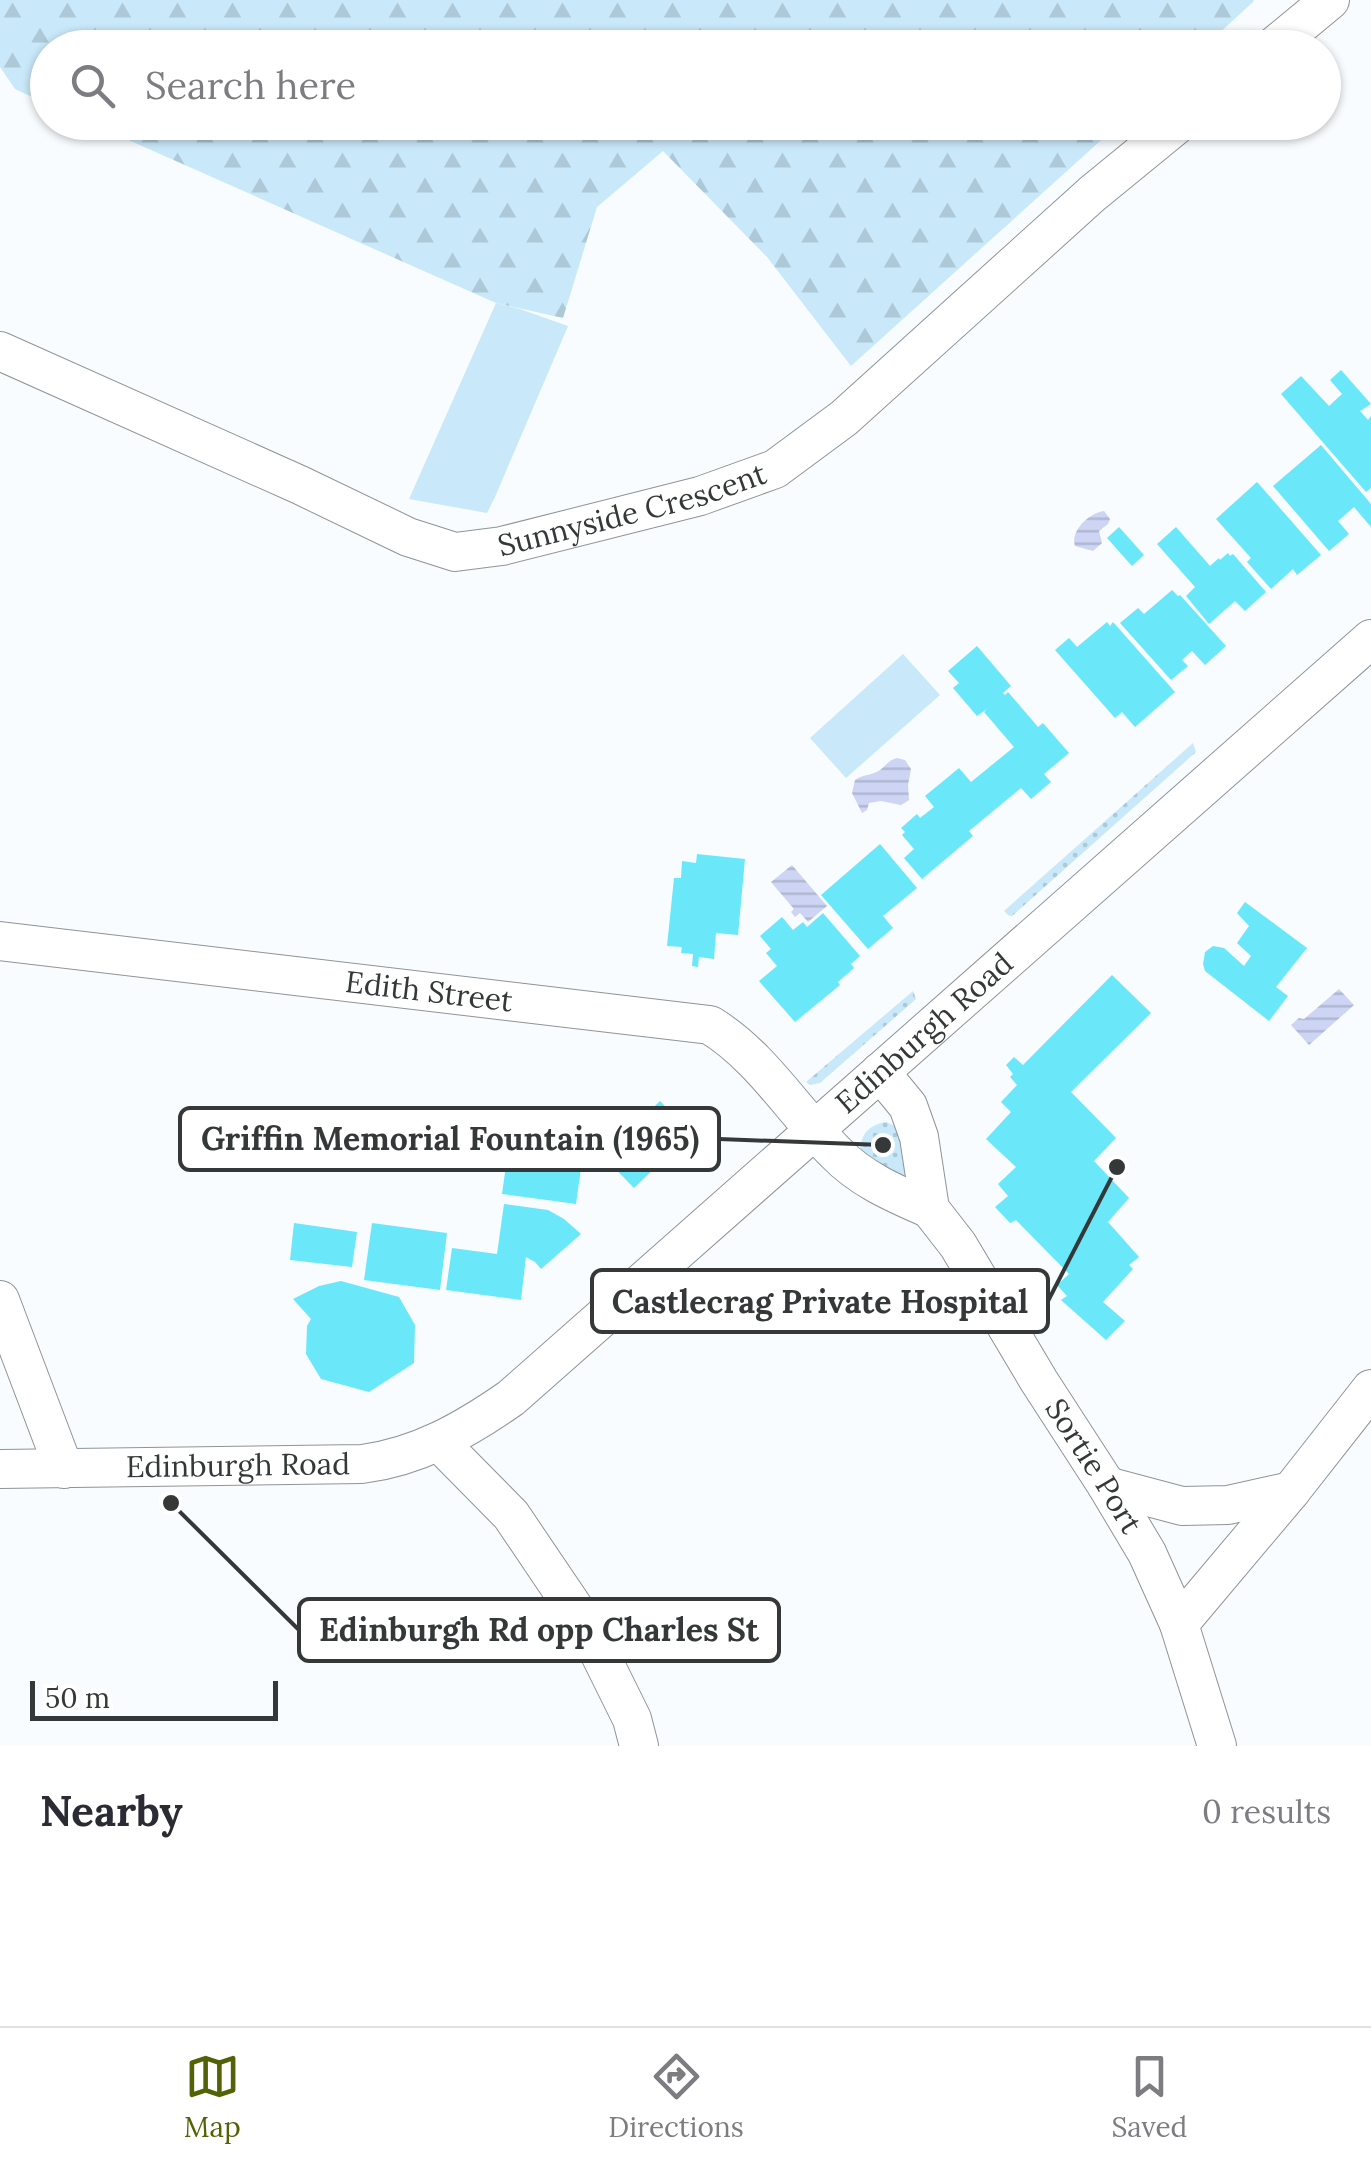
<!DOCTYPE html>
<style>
:root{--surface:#fff;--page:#f2f2f3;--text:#2b2b33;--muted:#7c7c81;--line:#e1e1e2;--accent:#526206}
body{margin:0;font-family:Lora,serif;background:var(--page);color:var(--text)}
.scale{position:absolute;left:30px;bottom:25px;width:248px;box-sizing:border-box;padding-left:10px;border:5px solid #353839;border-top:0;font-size:28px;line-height:35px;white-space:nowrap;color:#353839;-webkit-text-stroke:8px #fff;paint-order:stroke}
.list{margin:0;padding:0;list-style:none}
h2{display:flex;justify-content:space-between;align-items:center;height:130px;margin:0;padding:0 40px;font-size:42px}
h2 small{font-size:32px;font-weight:400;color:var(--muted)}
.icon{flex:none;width:55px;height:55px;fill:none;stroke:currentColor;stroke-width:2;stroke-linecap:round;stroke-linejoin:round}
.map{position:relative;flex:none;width:1371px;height:1746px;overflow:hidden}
.search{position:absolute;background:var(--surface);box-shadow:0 2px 8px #0004;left:30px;right:30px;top:30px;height:110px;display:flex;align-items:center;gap:25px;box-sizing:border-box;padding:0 35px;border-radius:55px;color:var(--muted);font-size:38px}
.sheet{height:280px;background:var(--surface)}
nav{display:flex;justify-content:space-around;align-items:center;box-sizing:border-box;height:140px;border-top:2px solid var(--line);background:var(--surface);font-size:28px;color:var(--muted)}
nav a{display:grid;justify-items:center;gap:5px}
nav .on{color:var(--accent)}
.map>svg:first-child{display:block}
</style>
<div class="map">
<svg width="1371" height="1746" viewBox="0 0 1371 1746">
<defs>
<pattern id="grass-dots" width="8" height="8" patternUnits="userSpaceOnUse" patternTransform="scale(2.5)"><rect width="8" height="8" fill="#c9e8f9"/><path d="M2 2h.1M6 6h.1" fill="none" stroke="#adc8d6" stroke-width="1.8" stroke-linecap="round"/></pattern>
<pattern id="forest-firs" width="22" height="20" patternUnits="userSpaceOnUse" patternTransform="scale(2.5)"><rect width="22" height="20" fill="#c9e8f9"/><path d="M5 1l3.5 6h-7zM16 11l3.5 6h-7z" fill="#adc8d6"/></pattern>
<pattern id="water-rules" width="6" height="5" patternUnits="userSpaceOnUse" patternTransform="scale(2.5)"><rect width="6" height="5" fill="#cdd4f4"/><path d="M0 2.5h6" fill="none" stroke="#b1b7d2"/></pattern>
</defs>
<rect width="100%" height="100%" fill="#f8fcfe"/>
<path fill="url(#grass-dots)" d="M1193,743L1196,752L1012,916L1008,915L1004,911Z
M913,991L916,999L820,1083L810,1085L806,1082Z
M886,1122L900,1128L913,1183L861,1153C859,1136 868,1125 886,1122Z"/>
<path fill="url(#forest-firs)" d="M0,0H1253L1254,1L1203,48H48L47,104L15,89L0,67Z
M90,123H1120L851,366L767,257L663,151L597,207L563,318L496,303Z"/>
<path fill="#c9e8f9" d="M496,303L520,309L568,326L495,497L487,513L409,499Z
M903,654L940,695L846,778L810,738Z"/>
<path fill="url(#water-rules)" d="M1104,511L1110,519L1108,524L1099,531L1102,543L1093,551L1075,546C1070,531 1089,513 1104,511Z
M897,758L905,760L911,769L908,785L909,800L901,805L881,801L869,803L867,810L862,813L852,793L855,780C862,775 866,776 874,773C884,770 887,760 897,758Z
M792,865L827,906L808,922L800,913L795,917L791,912L794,909L771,882Z
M1339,989L1354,1005L1309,1045L1291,1025L1299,1018L1304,1019Z"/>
<path fill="#6be7fa" d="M1341,370L1371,404L1360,411L1368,420L1371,416V488L1366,492L1281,394L1301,376L1329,406L1342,394L1330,380Z
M1321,445L1371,504V527L1354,507L1338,521L1349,534L1329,551L1273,486Z
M1257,482L1321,555L1297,575L1293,569L1271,589L1247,562L1251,558L1216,519Z
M1119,527L1144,555L1132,566L1107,538Z
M1176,527L1210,566L1219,558L1220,560L1228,553L1230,556L1233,554L1266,592L1245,611L1235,601L1209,624L1186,596L1195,587L1157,544Z
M1172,590L1178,596L1180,595L1226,646L1205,665L1192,651L1182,660L1188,666L1171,680L1120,623L1138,608L1144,614Z
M1107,622L1110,626L1113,622L1175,692L1135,727L1122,712L1115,718L1055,650L1069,638L1077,647Z
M977,646L1011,686L1003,693L1005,695L1008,692L1038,727L1043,723L1069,753L1044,774L1051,782L1031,799L1021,788L969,831L973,836L922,879L904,858L914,849L902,835L905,832L901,828L917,814L920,818L934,807L925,796L959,768L971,782L1014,747L984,712L987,709L977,716L953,688L959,683L948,671Z
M880,844L917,888L883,916L893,928L868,949L821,895Z
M697,854L745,859L738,935L716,933L714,959L699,957L698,967L692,966L693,954L681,953L682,947L667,946L674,878H681L682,861L696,863Z
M1245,902L1307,948L1276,987L1288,996L1269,1021L1205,971L1203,964L1205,952L1213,946L1224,948L1244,966L1251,956L1237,943L1249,926L1237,913Z
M823,913L860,956L851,964L854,968L838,982L840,985L795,1022L759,981L777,966L766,953L771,949L760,936L782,917L793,930L803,922L807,927Z
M1112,975L1151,1013L1071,1092L1116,1138L1094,1161L1129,1198L1108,1222L1139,1257L1129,1265L1133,1269L1103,1302L1125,1321L1106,1340L1061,1300L1067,1296L1057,1285L1069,1274L1016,1220L1010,1223L995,1207L1008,1196L998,1184L1016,1167L986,1139L1011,1112L1001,1102L1017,1085L1010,1077L1013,1074L1006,1065L1014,1057L1023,1065Z
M660,1101L691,1133L634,1188L603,1156Z
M508,1151L582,1161L576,1204L502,1194Z
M504,1204L548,1210L564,1219L581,1234L541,1269L535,1262L526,1257L521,1300L446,1290L452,1248L497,1254Z
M294,1223L357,1232L352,1267L290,1260Z
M372,1223L447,1233L440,1290L364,1280Z
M341,1281L399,1297L415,1325L414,1363L369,1392L321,1379L306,1354L307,1326L311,1319L293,1299L319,1286Z"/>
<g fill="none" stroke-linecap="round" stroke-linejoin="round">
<g stroke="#8e9497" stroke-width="40">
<g id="minor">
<path d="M1272,48L1330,0"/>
<path id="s1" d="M0,351L300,485L408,537L455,552L502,546L700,496L775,469L844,418L1092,194L1180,122"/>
<path id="s2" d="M0,941L710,1025C762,1057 793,1111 836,1153C862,1180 896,1194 930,1209"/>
<path id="s3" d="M880,1072L908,1106L919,1137L930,1209L958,1245L1039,1381L1107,1486L1147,1553L1179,1624L1217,1746"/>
<path d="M0,1300L64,1469"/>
<path d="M439,1442L511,1515L586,1626L632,1719L639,1746"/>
<path id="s4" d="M0,1469L362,1464C418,1457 465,1430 511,1398L1371,639"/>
<path d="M1107,1486L1182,1506L1228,1505L1291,1491"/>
<path d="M1179,1624L1291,1491L1371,1389"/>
</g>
</g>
<use href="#minor" stroke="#fff" stroke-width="38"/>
</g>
<g text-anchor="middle" stroke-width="8" stroke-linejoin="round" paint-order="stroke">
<g font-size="30" fill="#353839" stroke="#fff">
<text dy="10" stroke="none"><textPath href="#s1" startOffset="680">Sunnyside Crescent</textPath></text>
<text dy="10" stroke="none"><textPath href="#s2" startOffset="432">Edith Street</textPath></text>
<text dy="10" stroke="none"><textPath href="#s4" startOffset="1078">Edinburgh Road</textPath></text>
<text dy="10" stroke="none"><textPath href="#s4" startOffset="238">Edinburgh Road</textPath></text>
<text dy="10" stroke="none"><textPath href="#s3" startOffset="455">Sortie Port</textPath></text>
</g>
</g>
<path fill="none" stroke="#353839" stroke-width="4" d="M883 1145L719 1139M1117 1167L1048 1301M171 1503L299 1630"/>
<g fill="#353839" stroke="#fff" stroke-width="4">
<circle cx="883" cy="1145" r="10"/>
<circle cx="1117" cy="1167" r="10"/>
<circle cx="171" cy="1503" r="10"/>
</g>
<g fill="#fff" stroke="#353839" stroke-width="4">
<rect x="180" y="1108" width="539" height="62" rx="10"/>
<rect x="592" y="1270" width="456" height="62" rx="10"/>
<rect x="299" y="1599" width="480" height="62" rx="10"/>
</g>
<g font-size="32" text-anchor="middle" font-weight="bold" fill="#353839">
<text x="450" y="1150">Griffin Memorial Fountain (1965)</text>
<text x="820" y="1313">Castlecrag Private Hospital</text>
<text x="539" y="1641">Edinburgh Rd opp Charles St</text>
</g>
</svg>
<div class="scale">50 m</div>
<div class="search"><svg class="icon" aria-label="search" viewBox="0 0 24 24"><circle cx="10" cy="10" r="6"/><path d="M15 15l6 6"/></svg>Search here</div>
</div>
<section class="sheet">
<h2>Nearby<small>0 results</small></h2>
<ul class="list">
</ul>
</section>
<nav>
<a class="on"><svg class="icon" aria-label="map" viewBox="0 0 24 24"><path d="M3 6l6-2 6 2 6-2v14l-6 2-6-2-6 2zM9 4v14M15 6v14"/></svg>Map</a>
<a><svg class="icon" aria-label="directions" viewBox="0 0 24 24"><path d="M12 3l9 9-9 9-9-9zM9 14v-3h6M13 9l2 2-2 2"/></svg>Directions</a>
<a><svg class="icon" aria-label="saved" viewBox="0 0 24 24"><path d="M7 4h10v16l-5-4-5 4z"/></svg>Saved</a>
</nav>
